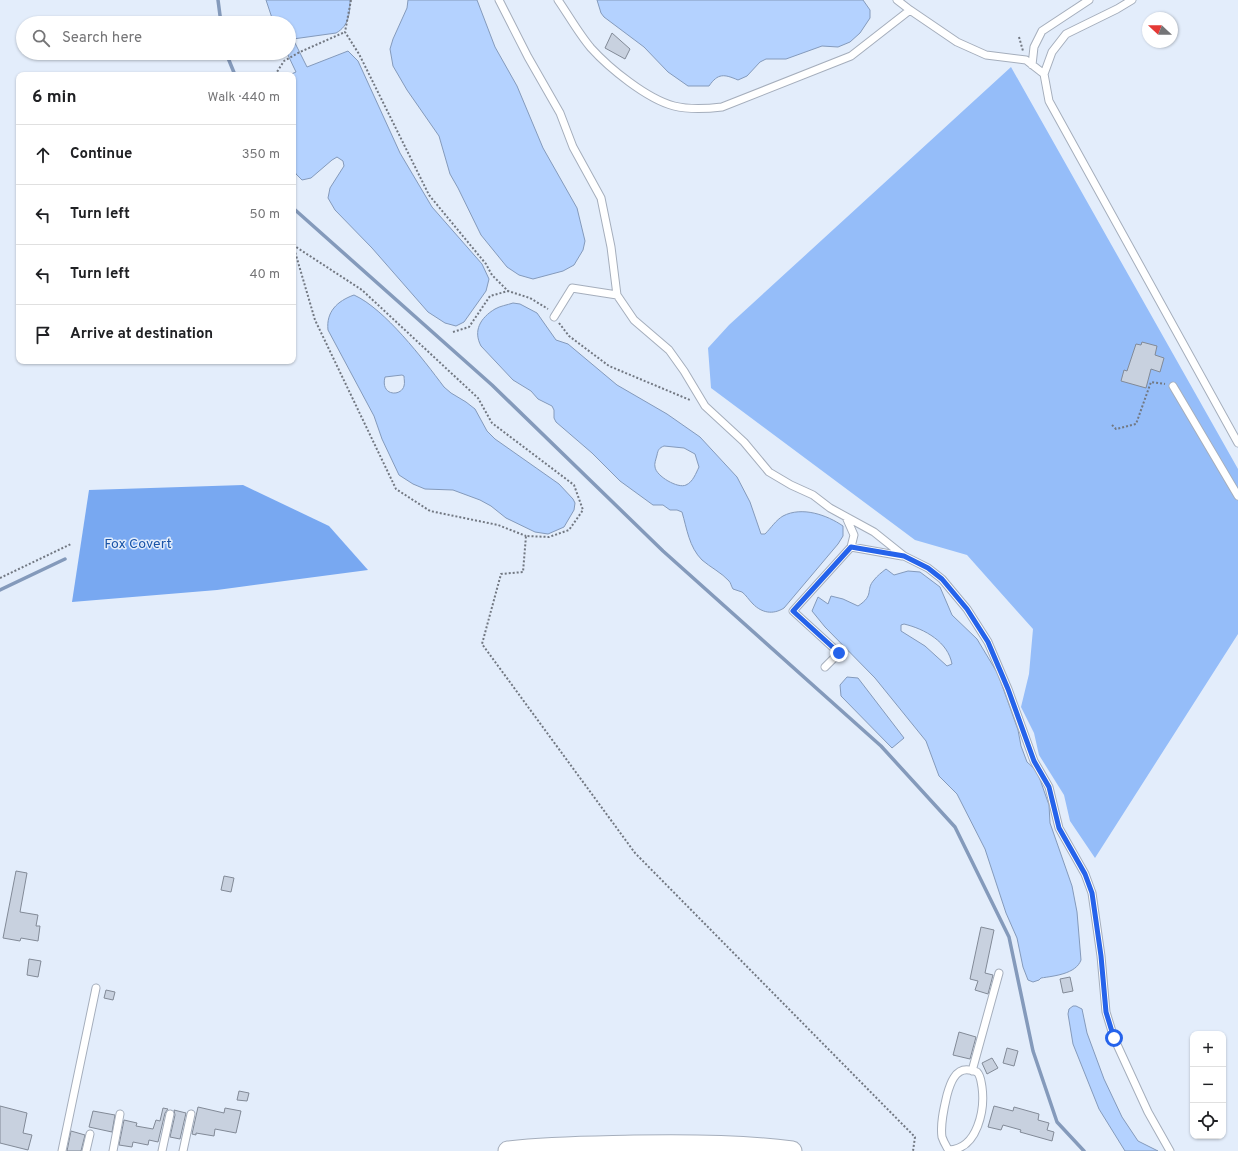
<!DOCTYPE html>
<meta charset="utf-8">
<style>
:root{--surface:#fff;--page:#f6f6f6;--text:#202124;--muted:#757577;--line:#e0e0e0}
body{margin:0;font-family:Overpass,sans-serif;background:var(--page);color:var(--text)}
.controls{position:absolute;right:12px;bottom:12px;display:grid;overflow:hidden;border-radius:8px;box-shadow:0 1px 3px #0004}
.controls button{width:36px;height:36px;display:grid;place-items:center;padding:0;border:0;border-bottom:1px solid var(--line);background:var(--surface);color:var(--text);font:20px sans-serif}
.compass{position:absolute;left:1142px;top:12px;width:36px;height:36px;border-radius:50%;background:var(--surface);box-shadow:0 1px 3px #0004;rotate:292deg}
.stop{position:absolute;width:12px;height:12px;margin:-9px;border:3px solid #2563eb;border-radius:50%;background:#fff}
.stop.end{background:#2563eb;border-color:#fff;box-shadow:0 1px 4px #0008}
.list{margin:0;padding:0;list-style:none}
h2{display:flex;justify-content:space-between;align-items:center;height:52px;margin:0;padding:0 16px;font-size:17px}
h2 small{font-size:13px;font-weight:400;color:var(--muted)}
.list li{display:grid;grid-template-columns:26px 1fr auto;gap:12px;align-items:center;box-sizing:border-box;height:60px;padding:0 16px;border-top:1px solid var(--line)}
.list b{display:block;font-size:15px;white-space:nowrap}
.list em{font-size:13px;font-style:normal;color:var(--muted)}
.icon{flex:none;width:22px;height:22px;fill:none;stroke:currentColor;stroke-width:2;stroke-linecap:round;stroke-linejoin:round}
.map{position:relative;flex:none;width:1238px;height:1151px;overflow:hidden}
.search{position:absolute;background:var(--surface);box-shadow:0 1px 3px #0004;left:16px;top:16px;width:280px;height:44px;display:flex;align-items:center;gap:10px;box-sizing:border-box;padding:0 14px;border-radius:22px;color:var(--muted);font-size:15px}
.panel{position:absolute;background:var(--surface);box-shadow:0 1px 3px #0004;left:16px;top:72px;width:280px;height:292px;border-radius:8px}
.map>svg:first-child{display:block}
</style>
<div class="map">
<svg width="1238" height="1151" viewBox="0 0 1238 1151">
<rect width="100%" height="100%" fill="#e3edfb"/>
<path fill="#95bdf9" d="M1011,67L1238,469V634L1095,858L1070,821L1064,795L1039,755L1034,733L1021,707L1029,674L1033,629L967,555L915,540L711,388L708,348L729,325Z"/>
<path fill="#78a8f1" d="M243,485L329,526L368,570L217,590L72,602L89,490Z"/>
<path fill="#b4d2ff" stroke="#849abb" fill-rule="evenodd" d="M266,0H350C350,13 349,26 336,33L293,39L307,67L348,51L358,61L400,153L432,207L482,264L489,279L486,291L464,322L456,326L445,323L428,312L372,248L335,210L328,198L330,188L344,166L343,161L337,157L332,160L311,178L302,180L296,174L293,166L294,138L293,128V75H289L296,72L287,53H289V23H271L272,18Z
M408,0H477L495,47L517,86L543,148L577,208L585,241L583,250L574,265L563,271L533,279L519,275L507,267L481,235L458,188L450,174L439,136L407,90L393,66L390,49L393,39L407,8Z
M597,0H863L870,10V18L860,33L850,42L838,47L822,46L786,59H766L760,62L747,76L738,80C724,74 718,73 709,86H688L668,72L644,47L604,17L601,13Z
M354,295C385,309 423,359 444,387L451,393L466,402L475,409L487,431L495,439L559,484L573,499L575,503L574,510L564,527L548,534L535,532L506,518L491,506L480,500L453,490L425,489L413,484L399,475L382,439L374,416L328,330C326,312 337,301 354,295ZM402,375L404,376C404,379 405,383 404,386C401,397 380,396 385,377Z
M513,303L520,304L537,313L556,340L568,344L617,385L667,414L700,437L737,477L750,502L761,534H765C771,528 776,520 783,516C802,506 827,515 843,526V536L838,544L784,608C773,615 762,613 753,604C749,600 746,595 742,592C739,591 736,590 733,589C731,586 731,583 729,581C722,573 710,567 702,560C689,547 687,529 682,512L677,510H670L663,505H653L620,481L592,453L556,422L554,418V410L552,406L538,399L531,391L513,380L481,346C473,331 480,318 495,309C500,306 507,305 513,303ZM664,446L684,448L695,454L699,467C696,473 693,482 686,485C678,489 656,476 655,467C654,464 656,459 657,455C658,450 659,448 664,446Z
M886,569L894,575L908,571L920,572L940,587L952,615L977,639L998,674L1018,730L1021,746L1027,762L1037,771L1049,805L1050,823L1072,886L1077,912L1081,960C1076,974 1054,976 1041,978L1039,980L1033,982L1028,980L1023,967L1017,938L1006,913L985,849L957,794L939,776L926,741L875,678L825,627L812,611L818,597L828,604L831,596L843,599L858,606C875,595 865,590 874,580C877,576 882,572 886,569ZM904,624C925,629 948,642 952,664L947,666L925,646L901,631V625Z
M847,677L858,678L904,738L892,748L841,696L840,685Z
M1073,1006H1076L1082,1009L1087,1033L1104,1079L1122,1117L1138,1141L1158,1151H1125L1099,1109L1073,1044L1068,1014L1069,1009Z"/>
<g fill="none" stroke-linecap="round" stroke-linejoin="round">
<path stroke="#849abb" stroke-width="3.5" d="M218,0L221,23
M226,53L235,75
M293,208L492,385L663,551L881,746L955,827L1009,937L1033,1051L1057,1122L1084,1151
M0,590L65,559"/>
</g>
<path fill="#c8d1df" stroke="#828a97" d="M612,33L630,49L625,59L605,48Z
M1142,342L1157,346L1155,355L1164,358L1160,372L1151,369L1146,388L1121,381L1124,370L1127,371L1136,344L1141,345Z
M16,871L27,873L20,912L38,915L36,926H40L38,941L21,938L20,941L3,938Z
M224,876L234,878L231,892L221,890Z
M981,927L994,930L985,973L993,975L988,994L975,990L978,981L970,979Z
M29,959L41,961L38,977L27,975Z
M1070,977L1073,991L1063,993L1060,979Z
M106,990L115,992L113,1000L104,998Z
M959,1032L976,1037L970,1059L953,1055Z
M1007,1048L1018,1051L1014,1066L1003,1063Z
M992,1058L998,1068L987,1074L982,1063Z
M239,1091L249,1093L247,1101L237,1100Z
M0,1106L27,1113L23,1133L32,1135L28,1150L0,1143Z
M994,1106L1013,1111L1014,1107L1039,1114L1038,1120L1049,1123L1047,1130L1054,1132L1052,1141L1020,1132L1021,1130L1003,1125L1001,1130L988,1127Z
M198,1107L224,1113L225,1108L241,1111L236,1133L215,1129L214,1136L196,1133V1135L192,1134Z
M163,1108L168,1109L165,1113L158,1142L149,1140L148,1145L133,1142L132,1147L119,1145L124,1120L137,1123L136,1126L153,1129L156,1120L160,1121Z
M174,1110L186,1113L180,1139L170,1137L175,1115Z
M93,1111L115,1115L112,1132L89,1127Z
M71,1131L85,1135L81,1151H67Z"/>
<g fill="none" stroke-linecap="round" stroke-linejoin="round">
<g stroke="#a5aebc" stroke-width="9">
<path id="service" d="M499,0L528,57L560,113L573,147L601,198L611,247L617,295L634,320L669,350L684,371L705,406L744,442L769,472L791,485L813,495L830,508L874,532L904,556L928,568L942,579L967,609L988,642L1008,689L1034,761L1049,787L1059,828L1085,874L1092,893L1101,956L1106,1012L1114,1038L1148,1112L1170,1151
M558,0C569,16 579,34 591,48C609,68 647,99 674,106C690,110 706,109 722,107L851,56L910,10
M897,0L910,10L957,42L986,55L1026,60L1044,74
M1132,0L1117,9L1066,34L1052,52L1044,74L1049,101L1238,443
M1032,65L1034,47L1042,31L1089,0
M554,317L572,288L617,295
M1173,386L1238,496
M846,517L854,535L851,547
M825,667L839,653L793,611L851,547L902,556
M972,1071L999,973
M62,1151L96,988
M86,1151L90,1134
M113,1151L120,1114
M162,1151L170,1114
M183,1151L191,1114
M949,1151C947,1147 944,1143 942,1137C940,1124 944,1108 947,1095C950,1084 955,1068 969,1070C971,1070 975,1071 977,1072C981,1076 981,1082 982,1087C985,1109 978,1149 949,1150"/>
</g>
<g stroke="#a5aebc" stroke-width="21">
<path id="secondary" d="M508,1151C550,1146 592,1146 634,1145C686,1144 740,1144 792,1151"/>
</g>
<path stroke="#727882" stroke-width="2" stroke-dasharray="2 2" stroke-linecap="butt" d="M351,0L345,32L359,54L429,195L486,264L492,275L508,291L530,298L548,309
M1019,37L1023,51
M275,75L284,61L300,52L345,32
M293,245L362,290L478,398L492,423L574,485L583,510L569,530L549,537L526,536L523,572L501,574L482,644L635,853L915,1137L913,1151
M293,245L315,320L396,489L430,511L498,525L526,536
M559,323L569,336L609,366L690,400
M453,332L469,327L490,296L508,291
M1112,425L1116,429L1136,424L1151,382L1165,384
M0,578L71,544"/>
<use href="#service" stroke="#fff" stroke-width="7"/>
<use href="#secondary" stroke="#fff" stroke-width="19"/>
</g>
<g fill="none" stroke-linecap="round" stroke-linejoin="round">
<path stroke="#2563eb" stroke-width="5" d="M839,653L793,611L851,547L904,556L928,568L942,579L967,609L988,642L1008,689L1034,761L1049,787L1059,828L1085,874L1092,893L1101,956L1106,1012L1114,1038"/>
</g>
<g text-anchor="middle" stroke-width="3" stroke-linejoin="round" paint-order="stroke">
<g font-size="14" fill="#1954a8" stroke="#e3edfb">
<text x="138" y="548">Fox Covert</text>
</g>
</g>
</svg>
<div class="controls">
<button>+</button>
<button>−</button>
<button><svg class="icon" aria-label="locate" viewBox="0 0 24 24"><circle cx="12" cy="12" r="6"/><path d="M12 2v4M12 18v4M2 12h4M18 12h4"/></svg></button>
</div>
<svg class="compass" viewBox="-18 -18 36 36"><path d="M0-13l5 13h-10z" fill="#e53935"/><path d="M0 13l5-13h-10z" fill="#757577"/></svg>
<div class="stop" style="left:1114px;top:1038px"></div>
<div class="stop end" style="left:839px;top:653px"></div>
<div class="search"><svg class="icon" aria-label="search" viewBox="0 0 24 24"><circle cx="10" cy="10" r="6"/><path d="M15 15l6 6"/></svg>Search here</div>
<section class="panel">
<h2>6 min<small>Walk · 440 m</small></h2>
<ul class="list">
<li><svg class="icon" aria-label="ahead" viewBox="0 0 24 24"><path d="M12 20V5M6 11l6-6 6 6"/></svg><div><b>Continue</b></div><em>350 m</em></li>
<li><svg class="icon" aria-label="left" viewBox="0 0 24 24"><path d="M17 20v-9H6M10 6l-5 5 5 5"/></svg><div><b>Turn left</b></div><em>50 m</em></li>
<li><svg class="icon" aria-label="left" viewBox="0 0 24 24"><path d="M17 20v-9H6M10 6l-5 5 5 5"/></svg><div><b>Turn left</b></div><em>40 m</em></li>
<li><svg class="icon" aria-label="arrive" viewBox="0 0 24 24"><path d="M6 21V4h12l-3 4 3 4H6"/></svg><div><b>Arrive at destination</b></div></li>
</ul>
</section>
</div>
